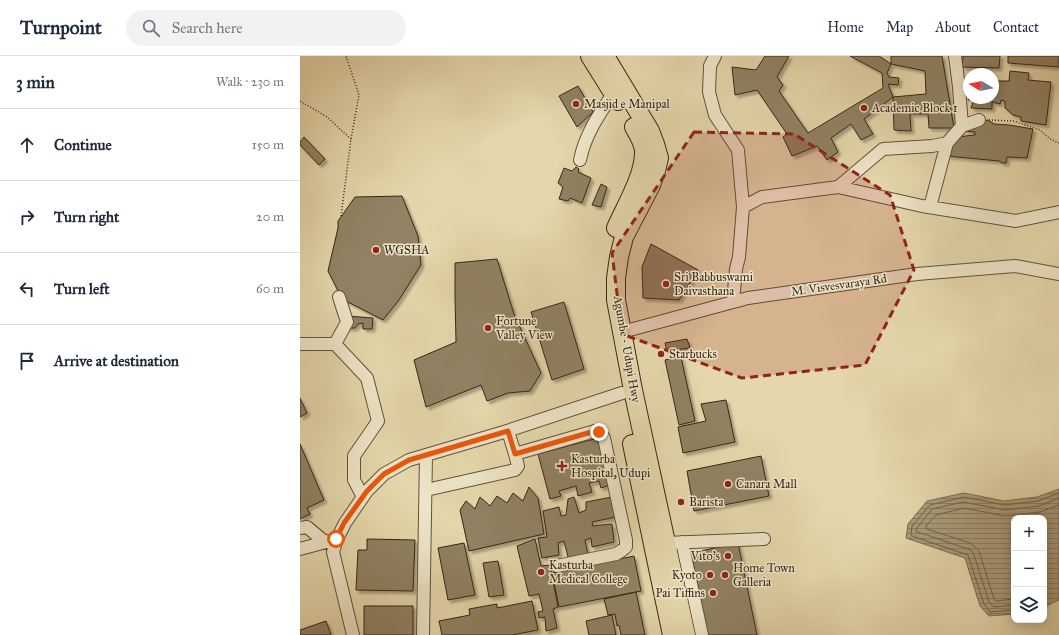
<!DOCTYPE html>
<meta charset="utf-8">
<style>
:root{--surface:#fff;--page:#f2f2f3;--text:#1f2937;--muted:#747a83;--line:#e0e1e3}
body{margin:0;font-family:"IM FELL Great Primer",serif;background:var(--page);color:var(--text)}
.controls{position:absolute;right:12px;bottom:12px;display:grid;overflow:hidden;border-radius:8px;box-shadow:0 2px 10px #0003}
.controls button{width:36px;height:36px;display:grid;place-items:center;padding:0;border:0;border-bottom:1px solid var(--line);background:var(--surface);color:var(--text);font:20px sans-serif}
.compass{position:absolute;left:663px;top:12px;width:36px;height:36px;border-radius:50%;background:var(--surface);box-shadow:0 2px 10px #0003;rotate:280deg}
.stop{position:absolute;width:12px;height:12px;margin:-9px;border:3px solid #ea580c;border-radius:50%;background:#fff}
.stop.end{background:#ea580c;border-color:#fff;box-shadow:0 1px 4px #0008}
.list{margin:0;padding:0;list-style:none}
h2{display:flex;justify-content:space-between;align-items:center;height:52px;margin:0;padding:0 16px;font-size:17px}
h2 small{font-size:13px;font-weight:400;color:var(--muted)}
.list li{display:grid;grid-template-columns:26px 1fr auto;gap:12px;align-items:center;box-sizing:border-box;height:72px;padding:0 16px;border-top:1px solid var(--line)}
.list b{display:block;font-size:15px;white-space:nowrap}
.list em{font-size:13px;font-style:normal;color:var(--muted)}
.icon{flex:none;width:22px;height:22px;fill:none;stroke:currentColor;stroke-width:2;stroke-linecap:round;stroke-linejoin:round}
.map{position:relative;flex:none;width:759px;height:579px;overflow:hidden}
header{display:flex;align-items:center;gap:24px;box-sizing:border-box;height:56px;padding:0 20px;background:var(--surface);border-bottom:1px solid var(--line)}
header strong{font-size:19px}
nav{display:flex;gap:22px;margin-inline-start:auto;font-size:14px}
.search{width:280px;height:36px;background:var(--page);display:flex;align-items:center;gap:10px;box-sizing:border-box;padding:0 14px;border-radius:22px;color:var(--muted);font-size:15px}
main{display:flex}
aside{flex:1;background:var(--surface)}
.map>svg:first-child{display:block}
</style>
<header>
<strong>Turnpoint</strong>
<div class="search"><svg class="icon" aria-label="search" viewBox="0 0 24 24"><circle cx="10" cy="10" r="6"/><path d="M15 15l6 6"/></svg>Search here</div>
<nav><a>Home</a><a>Map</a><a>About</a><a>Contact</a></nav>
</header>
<main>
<aside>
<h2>3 min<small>Walk · 230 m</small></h2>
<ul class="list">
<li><svg class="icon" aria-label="ahead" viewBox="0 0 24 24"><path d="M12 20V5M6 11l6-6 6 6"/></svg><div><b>Continue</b></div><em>150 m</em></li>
<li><svg class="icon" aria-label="right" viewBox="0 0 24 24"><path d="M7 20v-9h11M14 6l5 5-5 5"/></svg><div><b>Turn right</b></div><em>20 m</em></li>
<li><svg class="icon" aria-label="left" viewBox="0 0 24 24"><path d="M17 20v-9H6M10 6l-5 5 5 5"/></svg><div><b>Turn left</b></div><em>60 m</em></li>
<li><svg class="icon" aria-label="arrive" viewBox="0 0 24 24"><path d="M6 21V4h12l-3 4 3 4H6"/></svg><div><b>Arrive at destination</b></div></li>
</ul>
</aside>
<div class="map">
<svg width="759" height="579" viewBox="0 0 759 579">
<defs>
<pattern id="water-rules" width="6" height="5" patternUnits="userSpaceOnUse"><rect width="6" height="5" fill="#a99b79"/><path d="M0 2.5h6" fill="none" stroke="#8a7e62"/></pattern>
<filter id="shadow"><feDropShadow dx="3" dy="3" stdDeviation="1" flood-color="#0004"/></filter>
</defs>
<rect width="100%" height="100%" fill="#e5d7ab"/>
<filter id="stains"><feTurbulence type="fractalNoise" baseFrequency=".005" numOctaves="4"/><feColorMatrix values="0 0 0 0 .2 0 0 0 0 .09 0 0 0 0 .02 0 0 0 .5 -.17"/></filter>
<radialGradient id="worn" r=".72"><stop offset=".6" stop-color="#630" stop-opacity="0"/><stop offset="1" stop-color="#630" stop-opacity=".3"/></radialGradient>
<path fill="url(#water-rules)" stroke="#7b6c52" d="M759,433V544L744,551V462H714V558L689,560L680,550L665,502L606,482L608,468L627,445L664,437L704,445L737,441Z"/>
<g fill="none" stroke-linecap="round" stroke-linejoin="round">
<path stroke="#6f6048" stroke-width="1" d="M714,543L696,545L694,543L679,495L675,491L670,487L627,473L626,470L636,459L664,452L705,460L740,456L759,449
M714,549L694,551L689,546L674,499L671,494L618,476L616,475L617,472L632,453L663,446L705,454L739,450L759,442
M714,554L690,556L684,548L668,499L612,480L611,478L612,470L630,449L664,441L704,449L738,445L759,437"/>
</g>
<path fill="#918264" stroke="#352618" filter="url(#shadow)" d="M465,0H489L477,21L483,29L479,35L508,77L583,32L582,17L550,0H579L591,8L587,17L589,21L599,22L598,29L588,28L593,41L564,63L573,78L561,84L551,68L531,82L538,96L527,104L517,90L492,100L483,81L487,78L457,34L435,39L432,11L456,14Z
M591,0H642L654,72H629L628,58H610L611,75L594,74L593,41L626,38L625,15L591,8Z
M663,0H700L699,12L662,11Z
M708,0H759V11L708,7Z
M710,15L729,17L728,24L751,26L746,69L721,65V61L713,59L705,52V45L701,44L700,48L692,46V53L671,52L674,44H668L669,42H693V25H709Z
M278,30L293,56L277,71L259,40Z
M688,64L694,68L709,69L733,73L727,102L707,101L706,107H702L699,105L647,100L656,81L675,79V76L662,75L683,65Z
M4,81L25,103L19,109L0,89V86Z
M276,111L279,113L278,116L291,122L282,147L270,142L268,145L259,143L263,131L258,127L264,112L272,115Z
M301,128L307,131L301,151L292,149Z
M102,140L118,180L121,209L99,244L83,264L42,243L28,215L38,172V165L55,141Z
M351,188L398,214L379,244L343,242L342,211Z
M197,203L214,258L241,317L230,335L208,337L187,345L181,329L126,351L114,304L156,286L155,241V207Z
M264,246L284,313L252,324L231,256Z
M48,260L73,262L72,273H63V267L58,268L55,272H47Z
M387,283L390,292L367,295L365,287Z
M381,301L395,365L379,369L365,304Z
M0,342L7,357L0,361Z
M426,344L435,386L383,397L378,371L406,365L401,348Z
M298,382L310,429L301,432L299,425L289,427L292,436L278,440L276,430L259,435L261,440L250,443L238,398Z
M0,388L24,444L7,452L10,458L0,463Z
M461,400L469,440L394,455L387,415Z
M229,431L238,442L244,478L169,495L160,454L166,445L175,453L180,441L190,450L197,440L207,447L213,437L223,445Z
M274,441L279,457L286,454V446L312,441L316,461L292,466L293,470L312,468L314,486L292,491L291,482L285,484L288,499L269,505L264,485L258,487L259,499L242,502L238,482L247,481L243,455L259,451L261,460L266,459L268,443Z
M67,483L115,484L113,535L56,534L58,494H67Z
M235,483L241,510L250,509L258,551L253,553L257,572L246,575L245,561L239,562L238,556L243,555L239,538L229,540L217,490Z
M164,487L175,539L148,544L138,492Z
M438,487L457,579H408L391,497Z
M334,500L341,535L259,551L252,517Z
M198,505L204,539L189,541L183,507Z
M336,536L345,579H321L319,569L317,570L315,558L308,559L304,543Z
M232,545L238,574L212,579H142L139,565L170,559L169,553L197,548V552Z
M64,550H113V579H64Z
M312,559L316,579H289L286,565Z
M26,565L31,579H0V574Z"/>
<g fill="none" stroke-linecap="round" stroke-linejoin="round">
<g stroke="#61523d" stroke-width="14">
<path id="minor" d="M415,0L410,10L409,36L415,59L438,94L443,151L439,201L436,213L433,246
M655,0L659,31L662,70
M280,104C285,79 299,58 313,38
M538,131L583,93L632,90L647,87L662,70L679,64
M443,151L462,141L538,131L622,150L716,165L759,156
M630,151L647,87
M322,276L448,242L617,218L715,210L759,218
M0,288H35L67,322L78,365L54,400V424L63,441
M35,288L47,266L39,241
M208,375L215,398L295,375L299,376L304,382L326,484V491L321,495L316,498L257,510
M126,434L215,414L218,410L215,398
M0,472L7,471L25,486
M382,486L402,579
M366,487L464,483
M0,493L37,483
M53,579L33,496L37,483L45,467L67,435L84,418L109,404L204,376L322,337
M123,579L126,399"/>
</g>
<g stroke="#352618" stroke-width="20">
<path id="highway" d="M290,0L318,45
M305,0L350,75L355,88L359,102L356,115L351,129L324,181L319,201L316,222V244L333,334L386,579
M316,172C326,149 345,119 344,94C343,86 338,78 334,71
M332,388L372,579"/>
</g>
<path stroke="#352618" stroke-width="1.5" stroke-dasharray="1 2" stroke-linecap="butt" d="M0,45L27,61L51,83
M689,64L714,65L740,74L750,83L759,87
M41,160L51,83L59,39L46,0"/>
<use href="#minor" stroke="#eee5c8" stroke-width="12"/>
<use href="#highway" stroke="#e5d7ab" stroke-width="18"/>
</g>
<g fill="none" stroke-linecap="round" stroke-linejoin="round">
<path stroke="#ea580c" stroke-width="5" d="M36,483L44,467L67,435L84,418L109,404L208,375L215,398L295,375L299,376"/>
</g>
<path fill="#8f2418" fill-opacity="0.2" stroke="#8f2418" stroke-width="3" stroke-dasharray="8 5" stroke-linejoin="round" d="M394,76L494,78L590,139L614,214L565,309L442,322L322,278L312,197Z"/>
<g fill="#8f2418" stroke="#eee5c8" stroke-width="1.5">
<circle cx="276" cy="48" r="4"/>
<circle cx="564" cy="52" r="4"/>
<circle cx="76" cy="194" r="4"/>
<circle cx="366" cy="228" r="4"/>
<circle cx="188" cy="272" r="4"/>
<circle cx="361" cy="298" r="4"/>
<path d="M260 404h4v4h4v4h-4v4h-4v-4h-4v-4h4z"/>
<circle cx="428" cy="428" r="4"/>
<circle cx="381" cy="446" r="4"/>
<circle cx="428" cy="500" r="4"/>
<circle cx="241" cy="516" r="4"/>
<circle cx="410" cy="519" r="4"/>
<circle cx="425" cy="519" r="4"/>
<circle cx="413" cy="537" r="4"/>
</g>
<g text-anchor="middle" stroke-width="3" stroke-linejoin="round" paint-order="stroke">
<g font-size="12" fill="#352618" stroke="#eee5c8" text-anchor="start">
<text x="284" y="52">Masjid e Manipal</text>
<text x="572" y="56">Academic Block 1</text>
<text x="84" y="198">WGSHA</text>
<text x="374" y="225">Sri Babbuswami<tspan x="374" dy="14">Daivasthana</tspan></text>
<text x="196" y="269">Fortune<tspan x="196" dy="14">Valley View</tspan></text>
<text x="369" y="302">Starbucks</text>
<text x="271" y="407">Kasturba<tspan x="271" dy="14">Hospital, Udupi</tspan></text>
<text x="436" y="432">Canara Mall</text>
<text x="389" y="450">Barista</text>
<text x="420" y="504" text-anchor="end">Vito's</text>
<text x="249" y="513">Kasturba<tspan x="249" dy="14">Medical College</tspan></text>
<text x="433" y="516">Home Town<tspan x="433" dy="14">Galleria</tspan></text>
<text x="402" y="523" text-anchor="end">Kyoto</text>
<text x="405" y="541" text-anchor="end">Pai Tiffins</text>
</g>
<g font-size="12" fill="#352618" stroke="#eee5c8">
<text transform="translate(539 229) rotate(-8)" y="4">M. Visvesvaraya Rd</text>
<text transform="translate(327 293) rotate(80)" y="4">Agumbe - Udupi Hwy</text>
</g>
</g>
<rect width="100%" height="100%" filter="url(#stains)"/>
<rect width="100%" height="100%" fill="url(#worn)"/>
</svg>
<div class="controls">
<button>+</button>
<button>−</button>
<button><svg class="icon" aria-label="layers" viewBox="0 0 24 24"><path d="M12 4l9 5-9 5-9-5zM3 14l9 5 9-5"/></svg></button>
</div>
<svg class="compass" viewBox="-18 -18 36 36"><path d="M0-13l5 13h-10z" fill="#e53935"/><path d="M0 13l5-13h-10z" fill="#747a83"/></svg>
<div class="stop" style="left:36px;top:483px"></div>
<div class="stop end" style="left:299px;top:376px"></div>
</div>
</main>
